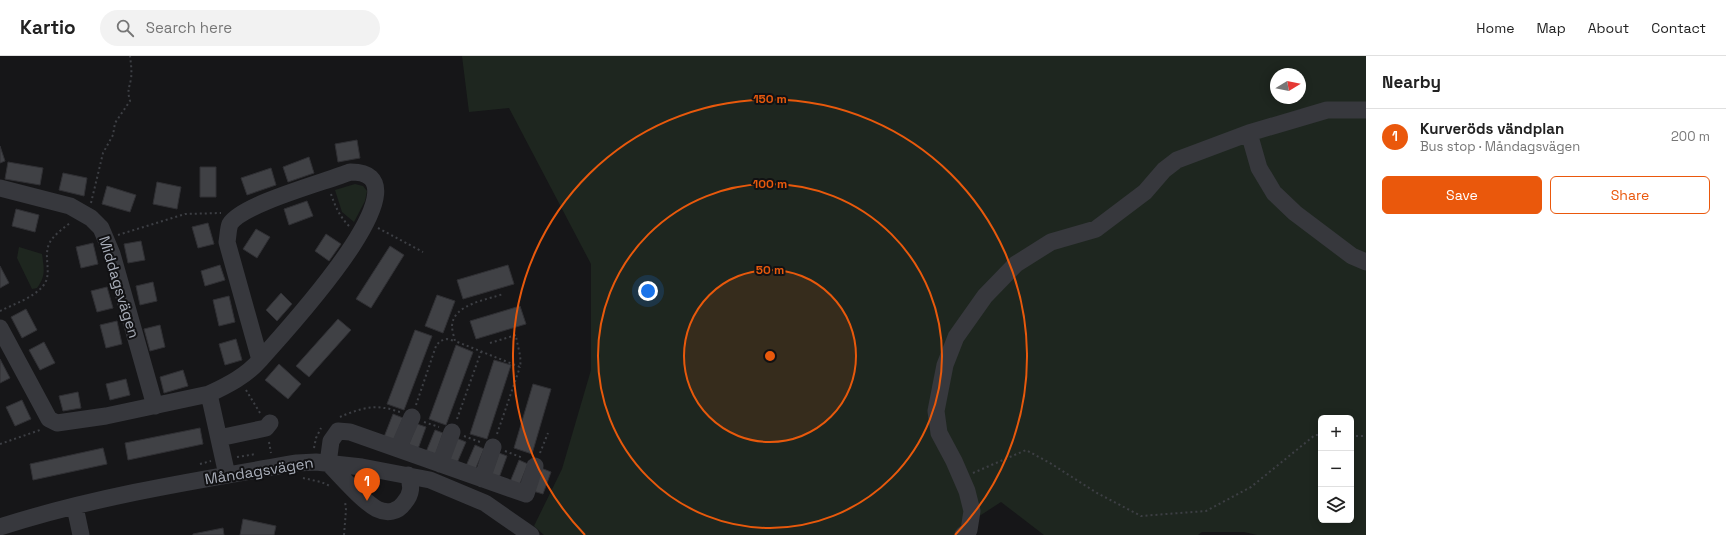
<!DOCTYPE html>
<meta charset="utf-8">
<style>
:root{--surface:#fff;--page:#f2f2f2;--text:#222;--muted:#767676;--line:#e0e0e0;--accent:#ea580c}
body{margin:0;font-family:"Space Grotesk",sans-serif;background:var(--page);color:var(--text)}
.controls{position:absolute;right:12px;bottom:12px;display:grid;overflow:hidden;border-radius:6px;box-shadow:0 2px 10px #0003}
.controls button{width:36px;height:36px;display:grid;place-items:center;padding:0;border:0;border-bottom:1px solid var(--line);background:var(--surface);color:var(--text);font:20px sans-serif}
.compass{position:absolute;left:1270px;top:12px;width:36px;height:36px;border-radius:50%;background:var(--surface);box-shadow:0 2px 10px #0003;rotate:80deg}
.you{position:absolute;left:648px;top:235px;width:14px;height:14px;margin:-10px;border:3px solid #fff;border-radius:50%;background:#1a73e8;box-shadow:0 0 0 6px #1a73e833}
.badge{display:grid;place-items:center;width:26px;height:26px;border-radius:50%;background:var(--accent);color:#fff;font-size:13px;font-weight:700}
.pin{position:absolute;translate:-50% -33px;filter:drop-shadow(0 1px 2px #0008)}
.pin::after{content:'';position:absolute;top:21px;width:14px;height:12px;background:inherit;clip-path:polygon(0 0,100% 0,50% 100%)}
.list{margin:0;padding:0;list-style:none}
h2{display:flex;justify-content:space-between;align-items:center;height:52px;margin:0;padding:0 16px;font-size:17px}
h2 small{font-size:13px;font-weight:400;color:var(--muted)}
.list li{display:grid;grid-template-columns:26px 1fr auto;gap:12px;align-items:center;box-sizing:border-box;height:56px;padding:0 16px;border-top:1px solid var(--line)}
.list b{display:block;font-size:15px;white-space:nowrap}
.list p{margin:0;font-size:13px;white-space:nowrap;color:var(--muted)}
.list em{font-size:13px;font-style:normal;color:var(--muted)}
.actions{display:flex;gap:8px;padding:12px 16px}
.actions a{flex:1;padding:9px 0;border:1px solid var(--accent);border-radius:6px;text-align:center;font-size:14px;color:var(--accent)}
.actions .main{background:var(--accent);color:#fff}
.icon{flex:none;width:22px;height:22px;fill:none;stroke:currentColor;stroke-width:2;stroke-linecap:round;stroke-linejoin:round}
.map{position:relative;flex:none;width:1366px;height:479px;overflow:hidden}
header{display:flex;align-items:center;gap:24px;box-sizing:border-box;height:56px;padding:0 20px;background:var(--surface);border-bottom:1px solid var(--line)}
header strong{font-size:19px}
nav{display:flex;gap:22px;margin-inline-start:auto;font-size:14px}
.search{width:280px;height:36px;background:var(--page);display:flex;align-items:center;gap:10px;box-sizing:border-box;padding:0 14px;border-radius:22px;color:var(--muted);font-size:15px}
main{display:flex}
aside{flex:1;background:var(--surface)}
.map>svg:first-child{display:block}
</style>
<header>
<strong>Kartio</strong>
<div class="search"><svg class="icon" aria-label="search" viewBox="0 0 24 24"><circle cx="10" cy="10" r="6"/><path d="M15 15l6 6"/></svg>Search here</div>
<nav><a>Home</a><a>Map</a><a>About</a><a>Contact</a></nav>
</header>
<main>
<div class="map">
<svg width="1366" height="479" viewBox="0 0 1366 479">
<rect width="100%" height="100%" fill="#161618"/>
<path fill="#1e261f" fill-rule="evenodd" d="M462,0H1366V479H1257L1244,476H1202L1198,479H1044L1001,446L964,470L954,479H544L534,470L562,413L591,314V208L509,52L469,56ZM1276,18H1300V42H1276ZM1321,362H1351V464H1321Z
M355,128L363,130L367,135L365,145L354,166L342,156L335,134Z
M19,191L42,198C44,213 46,220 37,232L32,233L17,202Z"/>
<path fill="#404145" stroke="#303034" d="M357,84L360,102L338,106L335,88Z
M0,90L5,105L0,107Z
M309,101L314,117L288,126L283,111Z
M8,106L43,112L40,129L5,123Z
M200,111H216V141H200Z
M271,112L276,129L247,139L241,122Z
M63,117L87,122L84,140L59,134Z
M157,126L181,131L177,153L153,148Z
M107,130L136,139L130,156L102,148Z
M307,145L313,160L289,169L284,153Z
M16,153L39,159L35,176L12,170Z
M208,167L214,188L198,192L192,171Z
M256,173L270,181L257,202L243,193Z
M326,178L341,188L329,205L315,195Z
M141,185L145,204L128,207L124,188Z
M93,187L98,208L81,212L76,191Z
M390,190L404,199L371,252L356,243Z
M220,209L225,224L205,230L201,215Z
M508,209L514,228L463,243L457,224Z
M0,210L9,227L0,232Z
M153,226L157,245L140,249L136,230Z
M107,231L113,252L97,256L91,235Z
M281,237L292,248L277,265L266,254Z
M437,239L455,245L443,277L425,270Z
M229,240L235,266L219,270L213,244Z
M520,250L526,268L476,283L470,265Z
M26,253L37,274L22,282L11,261Z
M338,263L351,274L309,321L296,310Z
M117,265L122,288L106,292L100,269Z
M160,269L165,291L150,295L144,273Z
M415,274L432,280L404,354L387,348Z
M236,283L242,304L225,309L219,288Z
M44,286L55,307L40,314L29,294Z
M456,289L473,296L446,369L429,363Z
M0,303L10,322L0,327Z
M494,304L511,309L487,383L470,378Z
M279,308L301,328L288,343L265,324Z
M183,314L188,330L164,337L160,321Z
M126,323L130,339L110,344L106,328Z
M533,328L551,333L532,398L514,392Z
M78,336L81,352L63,355L59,340Z
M22,344L31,363L15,370L6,351Z
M393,358L403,362L394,384L384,381Z
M417,368L426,371L418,393L408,390Z
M200,372L203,388L128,404L125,387Z
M435,374L443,377L435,400L426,396Z
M456,382L466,386L457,407L448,404Z
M475,389L484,393L475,414L466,410Z
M103,392L107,408L33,424L30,408Z
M499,397L507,400L499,422L491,419Z
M519,404L528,408L519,430L510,426Z
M541,412L551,416L543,438L533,435Z
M243,463L276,470L274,479H240Z
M223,472L224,479H193V478Z"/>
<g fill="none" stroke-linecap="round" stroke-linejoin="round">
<path stroke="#3d3f44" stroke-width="2" stroke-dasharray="2 3" stroke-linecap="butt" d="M331,138C335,150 340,161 349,170
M91,147L103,97L113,79L115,67L130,45C127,34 129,33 131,23C132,15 131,8 130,0
M378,172L423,196
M118,179L185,158L221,157
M0,255C14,248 33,242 43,230C53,218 43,202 49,188C53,179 64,172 71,166
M490,287L516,279C517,290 522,300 520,311L455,285C454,281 452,274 452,270C453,248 487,244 503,238
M246,334L260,357
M416,349L436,290L440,285L447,283L455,285
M340,361C353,355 371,349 384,352C389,352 395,355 400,356
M457,363L481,296
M424,366L439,371
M497,378L520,311
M464,380L480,386
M1351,380H1366
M269,386L271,397
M0,388L40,374
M314,392L316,382L321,372
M505,395L523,402
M540,397L548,377
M237,401L256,398
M200,408L211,405
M973,417L1026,394L1050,407L1097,437L1141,460L1206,455L1251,431L1315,379H1321
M303,422L321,426L330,430
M344,479L346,454L345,445"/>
<path stroke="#37383d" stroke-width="17" d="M1249,77L1259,112L1274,137L1295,157L1352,200L1366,206
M0,132L70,150L91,162L101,172L112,198L155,350
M0,272L49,363L57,367L106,360L209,338
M219,382L266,372L270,367
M398,393L412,361
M440,408L452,376
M227,419L209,338C228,329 246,320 260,304L227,186C228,181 228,173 230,168C242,148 325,126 350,116C437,115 277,284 260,304
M408,419C412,430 412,438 404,447C398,456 387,458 377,453C362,445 341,420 328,407L331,385L338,375L350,376L526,438L535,410
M482,423L493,391
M75,451L81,479
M0,471C96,440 198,424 297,407L316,406L362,411L430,424L485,447L531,479
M963,479L969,474L972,455L967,435L954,405L939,377L936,355L945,309L956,281L985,240L1016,208L1051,186L1096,173L1145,136L1164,114L1177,104L1249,77L1327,54H1366"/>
</g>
<circle cx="770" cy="300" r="86" fill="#e8590c" fill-opacity=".12"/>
<g fill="none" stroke="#e8590c" stroke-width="2">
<circle cx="770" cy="300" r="86"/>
<circle cx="770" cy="300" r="172"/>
<path d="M585 479A257 257 0 1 1 955 479"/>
</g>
<g text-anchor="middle" stroke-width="4" stroke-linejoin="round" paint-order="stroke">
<g font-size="15" fill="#a8adb8" stroke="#111113">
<text transform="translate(119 231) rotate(73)" y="5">Middagsvägen</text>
<text transform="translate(259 415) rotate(-9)" y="5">Måndagsvägen</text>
</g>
</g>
<circle cx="770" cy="300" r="6" fill="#e8590c" stroke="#111113" stroke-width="2"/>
<g font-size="12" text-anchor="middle" font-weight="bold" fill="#e8590c" stroke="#111113" stroke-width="4" stroke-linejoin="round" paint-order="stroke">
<text x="770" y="47">150 m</text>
<text x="770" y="132">100 m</text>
<text x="770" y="218">50 m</text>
</g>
</svg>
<div class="controls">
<button>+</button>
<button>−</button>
<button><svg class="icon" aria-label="layers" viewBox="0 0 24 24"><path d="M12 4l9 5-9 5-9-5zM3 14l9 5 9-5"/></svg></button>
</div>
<svg class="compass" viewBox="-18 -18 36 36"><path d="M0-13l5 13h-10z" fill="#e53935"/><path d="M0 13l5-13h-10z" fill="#767676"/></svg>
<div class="you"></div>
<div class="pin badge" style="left:367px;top:445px">1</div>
</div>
<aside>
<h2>Nearby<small></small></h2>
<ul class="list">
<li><span class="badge">1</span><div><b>Kurveröds vändplan</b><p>Bus stop · Måndagsvägen</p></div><em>200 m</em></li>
</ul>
<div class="actions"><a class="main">Save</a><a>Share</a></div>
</aside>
</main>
